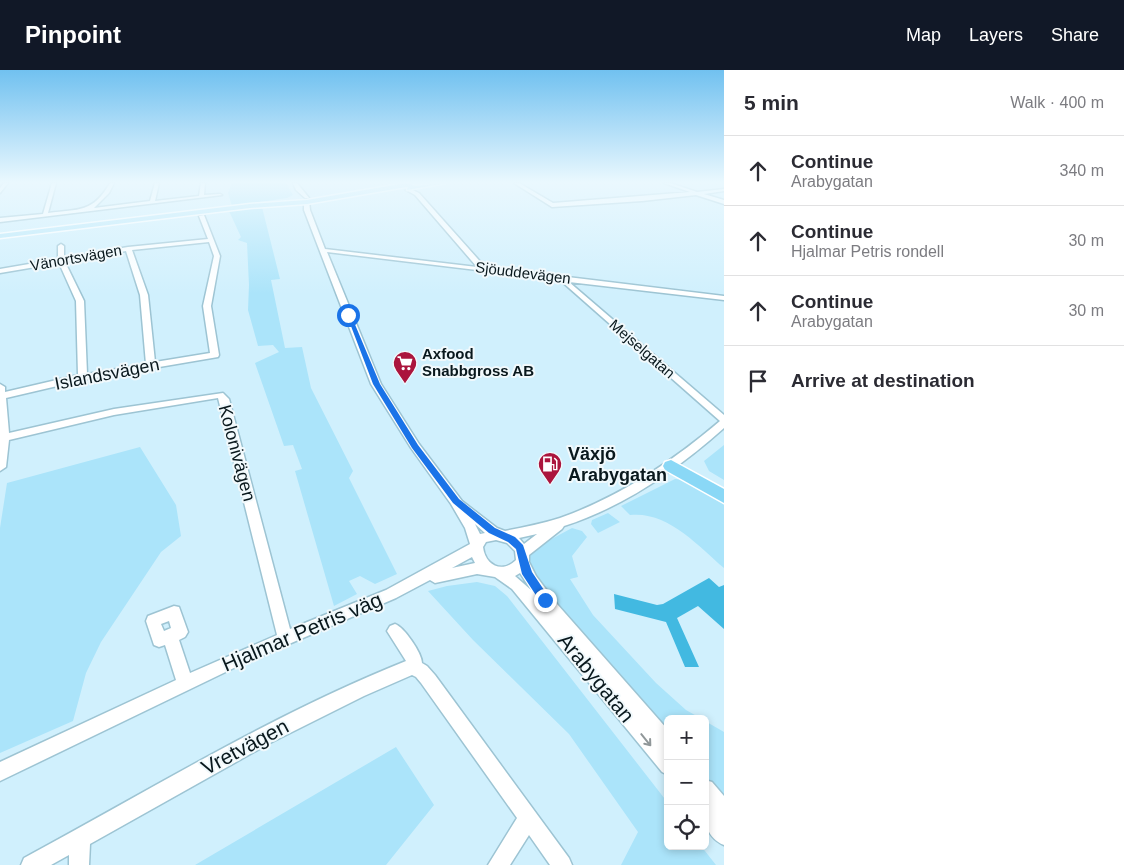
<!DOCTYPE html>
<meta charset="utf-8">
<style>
:root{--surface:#fff;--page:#f7f7f7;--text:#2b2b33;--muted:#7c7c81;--line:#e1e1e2;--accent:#111827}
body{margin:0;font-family:Helvetica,sans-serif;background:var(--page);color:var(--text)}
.controls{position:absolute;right:15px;bottom:15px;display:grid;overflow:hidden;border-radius:8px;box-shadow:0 2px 8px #0003}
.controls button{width:45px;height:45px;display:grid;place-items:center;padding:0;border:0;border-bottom:1px solid var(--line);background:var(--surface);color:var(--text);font:25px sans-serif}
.stop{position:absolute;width:15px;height:15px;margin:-11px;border:4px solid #1a73e8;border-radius:50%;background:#fff}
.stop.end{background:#1a73e8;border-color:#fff;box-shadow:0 1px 5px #0008}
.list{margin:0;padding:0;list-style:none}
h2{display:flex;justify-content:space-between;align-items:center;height:65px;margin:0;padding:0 20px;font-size:21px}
h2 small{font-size:16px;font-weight:400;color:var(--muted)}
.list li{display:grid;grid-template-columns:32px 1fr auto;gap:15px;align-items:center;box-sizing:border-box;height:70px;padding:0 20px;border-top:1px solid var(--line)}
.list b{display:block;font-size:19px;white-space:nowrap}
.list p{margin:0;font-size:16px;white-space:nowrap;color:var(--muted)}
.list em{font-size:16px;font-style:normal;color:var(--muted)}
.icon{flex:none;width:28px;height:28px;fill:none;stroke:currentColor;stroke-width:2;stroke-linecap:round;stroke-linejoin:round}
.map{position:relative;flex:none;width:724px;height:795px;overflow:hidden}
header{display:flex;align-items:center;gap:30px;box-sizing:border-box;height:70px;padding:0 25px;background:var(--accent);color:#fff}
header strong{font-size:24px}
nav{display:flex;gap:28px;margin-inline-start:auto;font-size:18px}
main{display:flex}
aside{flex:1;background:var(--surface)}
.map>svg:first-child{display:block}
</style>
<header>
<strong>Pinpoint</strong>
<nav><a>Map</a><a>Layers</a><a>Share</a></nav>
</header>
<main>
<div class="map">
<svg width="724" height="795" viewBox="0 0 724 795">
<rect width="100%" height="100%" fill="#d0f0fd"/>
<path fill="#abe4fa" d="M232,113H286L293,125L287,128L232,136L228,123Z
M262,137L280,209L271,210L285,278L302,277L311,318L353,401L349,408L397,504L375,514L360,506L349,511L357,524L334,536L295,401L302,399L293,375L284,376L255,293L279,282L273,275L258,276L248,240L249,215L247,173L238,170L241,167L229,141Z
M724,375V410L709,401L704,391Z
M140,377L176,435L181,466L161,482L101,572L86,603L73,651L0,683V458L7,413Z
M675,409L685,410L724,432V498C697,475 668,441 630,445L621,436Z
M608,443L620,452L598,463L591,454L592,450Z
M572,458L582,461L587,467L572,486L578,507L570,509L593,545L656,613L686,640L702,649H668V663L565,547L529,496L530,486L533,479Z
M477,512L495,516L507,526L668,733V776H701L716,795H621L638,762L569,664L473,570L428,521L447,516Z
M705,651L724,662V729L705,707Z
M396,677L434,735L386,795H195Z"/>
<path fill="#42b9e1" d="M709,508L719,517L724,515V559L698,536L677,548L699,597H685L666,552L615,539L614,524L657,535L663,534Z"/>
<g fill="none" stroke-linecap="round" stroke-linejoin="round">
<g stroke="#9dc4d3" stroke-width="3">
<path id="minor" d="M4,113H8L0,123V118Z
M52,113H56L48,143C79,139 93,143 110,113H114L109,123L94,138L150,131L155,113H159L155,131L199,126L201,113H205L204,125L220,124L222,125L0,152V148L43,144Z
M293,113H297L309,128H305L296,120Z
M514,113H519L553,133L690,122L664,113H670L697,122L724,119V121L704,124L724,130V134L696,125L642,131L552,137Z
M408,118L419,123L485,197L724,226V230L569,212L724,345V358C678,399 624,437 564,456L562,459L529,485V492L536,506L557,534L668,660V705L662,702L512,519L495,507L477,504L435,513L430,510L396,528L238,596L0,711V692L176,610L165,575L159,577L154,575L146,551L148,546L174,536L179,537L188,562L185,567L179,570L190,603L277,565L218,328L114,345L9,370L6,397L0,401V314L5,317V322L78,305L76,231L59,193L0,203V199L58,189V176L61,174L64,176V188L128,177L208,169L199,146L204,145L220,186L211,236L219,285L218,287L83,310L6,328L9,363L114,339L223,323L229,329L290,559L386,520L470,474L465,458L451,434L411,378L371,314L304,140V132L309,131L310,140L325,179L477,197L415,125L406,120ZM209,172L214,186L203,236L210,283L155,292L148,225L132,180ZM126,181L140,225L146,294L87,304L84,231L65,192ZM327,182L560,210L720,351C672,392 619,427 560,448C542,454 523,457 505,461L497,458L462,431L419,374L381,314ZM475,454L485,463L480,464ZM537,464L524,474L519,468ZM496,470L507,473L515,481L516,490C502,504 485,495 483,477L486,472ZM472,487L475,493L452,498ZM520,503L531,520L515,506ZM169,551L171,558L164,561L161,554Z
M395,554C404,557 422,583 422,593L427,596L435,605L569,788L572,795H550L529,765L510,795H488L517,748L421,613L416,607L412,605L364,626L270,673L90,774L89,795H69V785L51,795H21L24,788C150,720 273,644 406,591L387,561L390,556Z
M705,710L712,712L724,726V775C698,764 705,733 705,710Z"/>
</g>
<g stroke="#fff" stroke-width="3">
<path id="major" d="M406,113L416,116L446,113L407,120L408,117H406L307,134L250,138L0,168V164L250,134L307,130Z"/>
</g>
<g stroke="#fff" stroke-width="3">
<path id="highway" d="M671,390L724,419V433L665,400L663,396L665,392Z"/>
</g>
<use href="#minor" fill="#fff" fill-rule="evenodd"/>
<use href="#major" fill="#b9e8fa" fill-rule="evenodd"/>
<use href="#highway" fill="#8ad8f6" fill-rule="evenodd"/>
</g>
<defs><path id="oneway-shaft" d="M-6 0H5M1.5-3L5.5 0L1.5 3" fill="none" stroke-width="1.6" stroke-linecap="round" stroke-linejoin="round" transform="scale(1.25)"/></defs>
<use stroke="#909799" href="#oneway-shaft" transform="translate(646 670) rotate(51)"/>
<linearGradient id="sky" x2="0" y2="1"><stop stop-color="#71c1f0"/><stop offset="0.5" stop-color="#eaf8fe"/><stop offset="1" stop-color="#eaf8fe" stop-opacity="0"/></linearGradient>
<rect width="724" height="224" fill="url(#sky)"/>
<path fill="#1a73e8" d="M346,243L351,245L380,314L418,375L459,429L495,458L515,467L523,475L532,502L548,526L550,530L548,533H541L522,504L516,479L508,472L489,463L453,433L412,378L373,314Z"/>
<defs>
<g id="supermarket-pin" transform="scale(1.25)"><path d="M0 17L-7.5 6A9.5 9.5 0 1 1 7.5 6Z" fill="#ab153d" stroke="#f1f9fc"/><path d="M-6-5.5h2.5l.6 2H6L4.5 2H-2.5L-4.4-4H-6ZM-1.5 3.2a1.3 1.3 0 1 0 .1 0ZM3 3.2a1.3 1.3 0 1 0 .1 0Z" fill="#fff"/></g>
<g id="fuel-pin" transform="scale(1.25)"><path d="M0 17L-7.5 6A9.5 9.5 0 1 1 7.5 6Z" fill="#ab153d" stroke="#f1f9fc"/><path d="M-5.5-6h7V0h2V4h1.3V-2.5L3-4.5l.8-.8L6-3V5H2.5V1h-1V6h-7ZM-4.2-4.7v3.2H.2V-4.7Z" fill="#fff"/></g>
</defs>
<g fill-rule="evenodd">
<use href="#supermarket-pin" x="405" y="293"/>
<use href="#fuel-pin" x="550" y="394"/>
</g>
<g text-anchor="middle" stroke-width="4" stroke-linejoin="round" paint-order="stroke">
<g font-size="15" fill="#09181d" stroke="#f1f9fc">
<text transform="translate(76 188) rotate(-10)" y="5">Vänortsvägen</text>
<text transform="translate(523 203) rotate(7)" y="5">Sjöuddevägen</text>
<text transform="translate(642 279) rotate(41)" y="5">Mejselgatan</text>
</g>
<g font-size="15" font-weight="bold" fill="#09181d" stroke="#f1f9fc" text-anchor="start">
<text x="422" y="289">Axfood<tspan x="422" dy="17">Snabbgross AB</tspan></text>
</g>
<g font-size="18" fill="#09181d" stroke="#f1f9fc">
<text transform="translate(107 304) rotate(-11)" y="6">Islandsvägen</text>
<text transform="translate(237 383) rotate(75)" y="6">Kolonivägen</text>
</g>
<g font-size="18" font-weight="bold" fill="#09181d" stroke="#f1f9fc" text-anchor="start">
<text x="568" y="390">Växjö<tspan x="568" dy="21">Arabygatan</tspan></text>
</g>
<g font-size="21" fill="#09181d" stroke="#f1f9fc">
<text transform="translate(302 562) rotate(-23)" y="7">Hjalmar Petris väg</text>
<text transform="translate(596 608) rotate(51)" y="7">Arabygatan</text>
<text transform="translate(245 677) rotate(-28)" y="7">Vretvägen</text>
</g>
</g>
</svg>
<div class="controls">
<button>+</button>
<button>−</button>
<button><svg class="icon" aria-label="locate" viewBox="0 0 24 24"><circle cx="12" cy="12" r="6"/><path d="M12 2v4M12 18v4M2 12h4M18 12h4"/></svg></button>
</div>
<div class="stop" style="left:348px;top:245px"></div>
<div class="stop end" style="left:545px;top:530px"></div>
</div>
<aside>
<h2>5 min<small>Walk · 400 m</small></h2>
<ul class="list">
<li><svg class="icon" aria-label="ahead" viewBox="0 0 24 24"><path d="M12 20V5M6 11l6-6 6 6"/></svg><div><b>Continue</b><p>Arabygatan</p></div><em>340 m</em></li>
<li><svg class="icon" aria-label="ahead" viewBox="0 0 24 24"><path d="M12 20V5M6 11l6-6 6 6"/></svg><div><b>Continue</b><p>Hjalmar Petris rondell</p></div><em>30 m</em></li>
<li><svg class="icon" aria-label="ahead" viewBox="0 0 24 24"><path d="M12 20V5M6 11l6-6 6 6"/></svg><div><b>Continue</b><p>Arabygatan</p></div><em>30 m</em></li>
<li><svg class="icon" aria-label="arrive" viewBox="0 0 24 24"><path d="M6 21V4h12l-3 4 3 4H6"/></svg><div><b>Arrive at destination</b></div></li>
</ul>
</aside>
</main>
